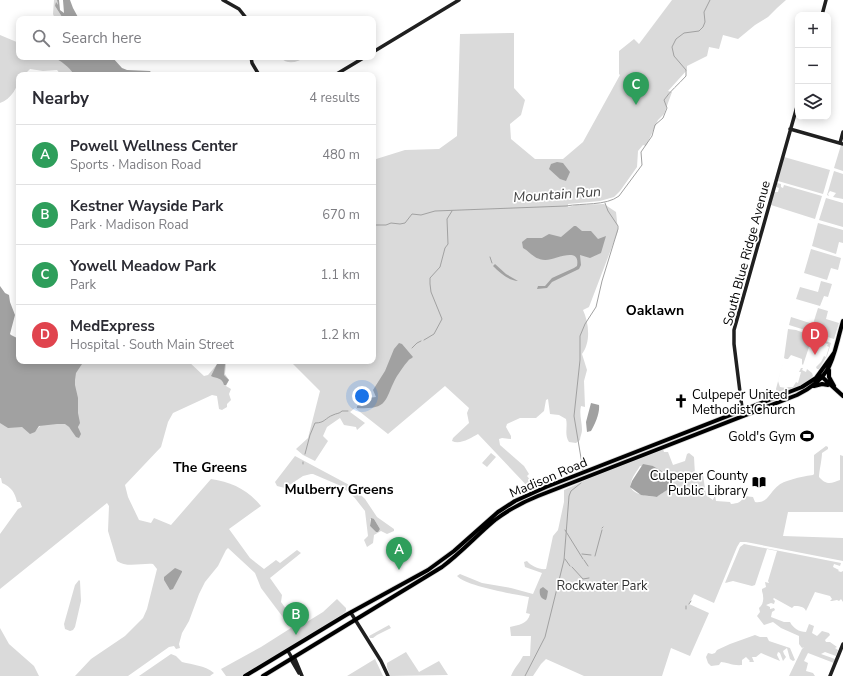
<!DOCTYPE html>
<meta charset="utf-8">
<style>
:root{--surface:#fff;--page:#f7f7f7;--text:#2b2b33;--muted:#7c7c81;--line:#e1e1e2;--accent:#000}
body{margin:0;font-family:"Nunito Sans",sans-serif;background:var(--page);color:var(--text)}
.controls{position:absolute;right:12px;top:12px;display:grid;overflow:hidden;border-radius:8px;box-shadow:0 2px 10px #0003}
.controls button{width:36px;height:36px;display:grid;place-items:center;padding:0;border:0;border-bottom:1px solid var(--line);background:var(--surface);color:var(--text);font:20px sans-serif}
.you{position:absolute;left:362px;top:396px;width:14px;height:14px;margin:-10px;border:3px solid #fff;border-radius:50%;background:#1a73e8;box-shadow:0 0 0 6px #1a73e833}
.badge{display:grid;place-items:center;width:26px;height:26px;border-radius:50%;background:var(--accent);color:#fff;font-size:13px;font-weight:700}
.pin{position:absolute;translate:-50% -33px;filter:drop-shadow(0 1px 2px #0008)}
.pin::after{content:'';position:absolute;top:21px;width:14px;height:12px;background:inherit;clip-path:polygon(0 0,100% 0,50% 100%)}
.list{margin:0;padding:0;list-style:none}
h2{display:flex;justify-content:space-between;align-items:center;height:52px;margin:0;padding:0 16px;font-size:17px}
h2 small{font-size:13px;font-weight:400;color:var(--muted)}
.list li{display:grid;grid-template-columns:26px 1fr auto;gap:12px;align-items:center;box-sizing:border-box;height:60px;padding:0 16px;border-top:1px solid var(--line)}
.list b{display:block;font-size:15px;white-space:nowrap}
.list p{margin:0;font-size:13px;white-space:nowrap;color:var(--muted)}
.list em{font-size:13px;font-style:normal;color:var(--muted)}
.icon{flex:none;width:22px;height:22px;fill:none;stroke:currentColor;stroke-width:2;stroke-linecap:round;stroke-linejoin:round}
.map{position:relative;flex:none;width:843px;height:676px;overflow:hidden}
.search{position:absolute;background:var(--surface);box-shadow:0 2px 10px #0003;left:16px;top:16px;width:360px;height:44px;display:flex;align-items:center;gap:10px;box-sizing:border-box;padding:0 14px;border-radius:8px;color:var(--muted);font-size:15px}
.panel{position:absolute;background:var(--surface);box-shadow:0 2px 10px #0003;left:16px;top:72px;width:360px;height:292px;border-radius:8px}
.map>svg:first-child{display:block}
</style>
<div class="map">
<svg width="843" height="676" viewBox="0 0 843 676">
<rect width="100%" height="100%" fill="#fff"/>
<path fill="#dadada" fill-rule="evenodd" d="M54,0H57L58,5L55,6L62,17V19H55L53,14Z
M672,0H786L777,8L768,17L755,25L738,39L723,35L719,49L709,47L707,56L687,66V70L668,91L672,92L664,114L658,120L646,146L643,145L638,151L637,167L620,191L614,197L600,201L568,204V207L576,205L604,204L616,212L618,231L589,307L583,310C589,323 591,342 582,354L587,370L584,381L585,407L581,406C579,414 582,422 582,430C582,433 580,437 580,440L576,443L569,442C564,434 568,427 566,419L559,415L550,414L548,399L546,400L544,411L536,418H520L507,424L506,427L511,436V439L502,438L499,439L500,445L524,466L529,474L527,476L531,481V490L478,434C471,438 460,445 452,441L453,438L469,423L467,413L469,408L445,386L388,434L355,408L350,412L365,423L357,430L356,427L344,425L340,418L327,427L323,436L328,441L315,461L303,455L296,449L308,438L320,391L290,361H373V160L405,150L439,149L457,136L460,34L514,33V88L525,100L521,115L510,124L511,139L535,159H563L583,142L620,75L619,74V51L634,39L639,44Z
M0,35L19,43V57C39,57 63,53 74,75H61L57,70L43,71L30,69L24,75H19C19,87 11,99 0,103Z
M280,57H306C297,62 288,66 280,57Z
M841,145L843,146V171L834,168Z
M784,157L830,170L823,194L778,181Z
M834,171L843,174V199L833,197L836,193L830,191L828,194L829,196L827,195Z
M777,183L781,184V187L783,188L784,185L822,196L815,219L771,205L774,192H778L779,188L776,187Z
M826,198L843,203V227L819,220Z
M818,223L843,230V243L839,242L836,254L812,246Z
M811,249L841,258L838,270L831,268L827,280L804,273Z
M821,281L832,284L828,297L824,296L820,306L796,299L800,287L818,292Z
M818,308L828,311L826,319L839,323L834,339L789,325L791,317L813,324Z
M788,329L796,330L831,343L827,356L819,369H817L816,367L821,362L824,356L826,357L829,347L827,346L828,344L824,343L822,345L809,347L803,365L802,364V359L791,355L788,359H786L784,358Z
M83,361H188L204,376L208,375L219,362H224L226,364L225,374L229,380L226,386L231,389L229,394L231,400L227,404V407L222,410L219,409L217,396L212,395L173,413L168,422L161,447L125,485L128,497L139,520L151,523L154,518L171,525L211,479C232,482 248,490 261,506L229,529L250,558L264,569L276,560L280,563L297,550L301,553L270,578L282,595L281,602L294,620L292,621L297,628L323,612L337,599L346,608V611L341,616L242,676H226L221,669L261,647L291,628L261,588L255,573L228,548L226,550L218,566L205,582L199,594L189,621L182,633L179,644L180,648L176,649L174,646L169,647L128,676H75L91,659L125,636L143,618L147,609L157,569L153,564C142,563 126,568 117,561L108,531L109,506L107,503L0,589V534L18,509L22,507L20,502H17C15,492 11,487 2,483L1,478H0V420L7,426L22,427L36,430L42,424L65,423L79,437L76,398L72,378Z
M783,362L778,381L780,387L786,388L787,387H793L796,382L798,383L801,372H799L801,368H803L802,370L806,372L807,369L812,373L813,376C805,385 789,394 777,393L776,389Z
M826,446L828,447V449L822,453C822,459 819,472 819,477C827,486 832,483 840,480V455L843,456V512H788L783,536L843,538V561L746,542H740L737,547L714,603L694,594L689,604L709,613L690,656L671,648L662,676H584L546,659L541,664L533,676H511C514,668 519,664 523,656H530L531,636H511L510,627C518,625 528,624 530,614L526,613L529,597C513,594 466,586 457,576L460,574L482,583L511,588L533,594L542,573L525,567L524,562L527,561C531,566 540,570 546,569L553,536L558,530L564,502V490L612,468L635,459L636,460L641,458V457L663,449L664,452H668L673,465L685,461L687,454L689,453L694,457L695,475H703L706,495L713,500L715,495L716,501L730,502L731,504C738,503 741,503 744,496L753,497L755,502C768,504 770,491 779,485C785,480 805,476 813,475L814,474V455ZM640,466H653L672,477C671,491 665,489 657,497C650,496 628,495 631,483C632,477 637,471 640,466Z
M491,453L496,457L487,467L482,463Z
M295,456L353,487L365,499L377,517L394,529V531L387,534L381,531L374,535L373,543L367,547L364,540L368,536L365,511L354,497L341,486L313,474H311L303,476L285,488L277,486L275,482ZM370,519H374L380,529L376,532L370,526Z
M744,544L841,563L840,566L834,564L833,567L839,570L838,571L841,572L843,571V602L841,599L839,601L837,600L832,601H830L832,599L830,596L815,592L806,611C804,606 798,606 794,606L792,608L774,598L773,599L775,601L774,604L771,603L766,605L770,607V609L774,608L775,610L772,612L771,617L784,622H790C793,628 799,632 806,632L809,624L814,626L812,633L817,636L822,631L829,633L830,635L825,640L826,642H830L837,647L835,648L838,650L836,656L825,652L821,654L835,659L834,663L808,653L804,661L808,663L806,671L813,673L815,676H789L802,649L804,647L802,648L799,644V636L781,628L773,622L764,625L757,616L760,612L759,608C764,604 764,597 762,591V589L766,587L765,582L769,583L768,581L777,551L767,549L755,585L752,586L733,581L725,583L740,547Z
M79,580L80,581L81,601L75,627L73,630L70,631L65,629L64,624L75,585Z
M389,625L391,628L377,635L373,638H370L369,636Z
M0,628L9,644L34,666L39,676H0Z
M755,635L760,637H767L769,641L790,648L795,660L793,661L790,659L787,648L783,651L784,654L786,657L783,661L780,653L778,652L777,655L780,661L761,653L756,657H752L754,662H749L750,661L746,657L742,660V665C733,666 726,662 721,662L719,665L711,666L708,663L706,657L708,653L712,654L715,653L717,650L730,644Z
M406,652L419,672L439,661L448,675L390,676L387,667V663Z
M171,654L176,656L182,662C193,665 204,665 214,673L210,676H139Z
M375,659L383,676H347Z"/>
<path fill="#a1a1a1" d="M57,0H59L60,10L64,13L63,0H70L73,8L79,19H62V17L55,6L56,2L58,5Z
M52,57H112L122,68L127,70L150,71L153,75H74C69,66 61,61 52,57Z
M557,162L563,163L570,172L566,181L560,179L549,169L551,164Z
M574,226H576L582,231H591L598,239L606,236L601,253L590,258L580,255L581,265L579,269L552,282L547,288L537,289L538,286H545L552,278L574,268L577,266C581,245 553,261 545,260C533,259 532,253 523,248L522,242L527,238H542L549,234L561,237Z
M495,264L506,274L518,281C509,281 500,273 493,266Z
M0,286L5,293L9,295L10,302L15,315L10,334L11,335L19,339V361H84L76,373L75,380V385L78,398V413L80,423L78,427L81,434L79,438L76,437L69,427L65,424H57L39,426L35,432L30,434L22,427L8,428L0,423Z
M399,343L402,344L413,357C411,359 409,359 408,361C404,365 400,372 397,376C384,399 390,410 357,408V406L365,402L368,398L376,397L373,390L385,371L394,349Z
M222,361L225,364L224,375L229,380L226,385H224C222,377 217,379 211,376L217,364Z
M591,403L599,405C600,413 595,424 591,431L587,432L586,422Z
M643,464L653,466L672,477C672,491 665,490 657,497L641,495L630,487L632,481Z
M371,518L374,519L380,529L378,532H376L370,526Z
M175,568L182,571V572L173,589L170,590L164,580V577Z
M543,587L548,591L547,597L546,600C540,599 539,593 540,589Z"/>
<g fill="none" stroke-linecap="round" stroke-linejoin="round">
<path stroke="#a1a1a1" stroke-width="1" d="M373,225H386L391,223L400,224L405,223L412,214L421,215L435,211L566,206C582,203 606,206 619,196L642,165L641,152L652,136L655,125L663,118L667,108L664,100C670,91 679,84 686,76V70L674,56L672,47L676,39L684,33L699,31L703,27L705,22L704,12L710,0
M490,257L492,263
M424,340L434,334L442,319L431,292L430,284V278L440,267L445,248L448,244L447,219L452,211
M412,348L417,343L421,341
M305,454L310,435L315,423C325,423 325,418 333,415C337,413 339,414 342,411H348
M303,464V462
M583,470L574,416L580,360V336L585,324L596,307L602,281L618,229V226L608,211L605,203
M602,528L603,527
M565,530L583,559
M582,554L591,555
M595,556L602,530
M565,559L570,566
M584,560L588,566
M572,567L583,579L589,578
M689,604L691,601
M686,609V606
M525,676L545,637L564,560L569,496L571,491L581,483"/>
<g stroke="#dbdbdb" stroke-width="5.5">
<path id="primary" d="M829,370V377L834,386
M821,376L843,396
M814,386L822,384L828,385
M245,676L346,615L428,570L454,551L498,512L515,501L546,487L802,387L816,378L834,353
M263,676L442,567C461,553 477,535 495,520C508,510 523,502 538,496L797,395C835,376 832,357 843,321"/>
</g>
<path stroke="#202020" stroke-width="3.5" d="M223,0L239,9L247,19
M822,15L826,0
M373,52L459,0
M251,57L252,63L259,75
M335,75L365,57
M790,129L843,144
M840,143L843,132
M743,416L734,344V330L798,103
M351,613L381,661L388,676
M288,651L292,658L295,659L302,676
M292,658V661L299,673
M830,676L843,644"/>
<use href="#primary" stroke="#000" stroke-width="4"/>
</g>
<defs>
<g id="church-bare" transform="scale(1.08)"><path d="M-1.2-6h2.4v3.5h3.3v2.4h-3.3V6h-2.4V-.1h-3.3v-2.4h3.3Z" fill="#000" stroke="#fff" stroke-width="2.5" paint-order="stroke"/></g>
<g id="stadium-bare" transform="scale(1.08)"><path d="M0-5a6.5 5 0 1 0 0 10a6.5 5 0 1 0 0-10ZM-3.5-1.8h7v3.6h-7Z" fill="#000" stroke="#fff" stroke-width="2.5" paint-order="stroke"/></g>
<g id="library-bare" transform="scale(1.08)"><path d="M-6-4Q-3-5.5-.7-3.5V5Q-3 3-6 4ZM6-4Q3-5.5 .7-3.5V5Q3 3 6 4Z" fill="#000" stroke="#fff" stroke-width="2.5" paint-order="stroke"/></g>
</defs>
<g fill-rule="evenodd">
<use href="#church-bare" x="681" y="401"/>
<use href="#stadium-bare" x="807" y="436"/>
<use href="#library-bare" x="759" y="482"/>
</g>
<g text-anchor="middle" stroke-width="3.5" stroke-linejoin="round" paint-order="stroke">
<g font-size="13" fill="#000" stroke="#fff">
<text transform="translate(746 253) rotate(-75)" y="5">South Blue Ridge Avenue</text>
<text transform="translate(548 477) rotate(-23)" y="5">Madison Road</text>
</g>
<g font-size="13" fill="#000" stroke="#fff" text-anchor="end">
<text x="692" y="399" text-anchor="start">Culpeper United<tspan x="692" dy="15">Methodist Church</tspan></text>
<text x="796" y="441">Gold's Gym</text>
<text x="748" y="480">Culpeper County<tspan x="748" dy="15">Public Library</tspan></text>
</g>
<g font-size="13" fill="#313131" stroke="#fff">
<text x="602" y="590">Rockwater Park</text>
</g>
<g font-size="14" font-style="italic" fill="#424242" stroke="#fff">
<text transform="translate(557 194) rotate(-4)" y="5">Mountain Run</text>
</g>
<g font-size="14" font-weight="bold" fill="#000" stroke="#fff">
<text x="655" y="315">Oaklawn</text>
<text x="210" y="472">The Greens</text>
<text x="339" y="494">Mulberry Greens</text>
</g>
</g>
</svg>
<div class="controls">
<button>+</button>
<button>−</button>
<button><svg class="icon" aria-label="layers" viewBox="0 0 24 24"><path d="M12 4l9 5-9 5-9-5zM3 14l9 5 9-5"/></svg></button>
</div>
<div class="you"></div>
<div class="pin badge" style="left:399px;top:570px;background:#2e9e5b">A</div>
<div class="pin badge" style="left:296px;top:635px;background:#2e9e5b">B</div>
<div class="pin badge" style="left:636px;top:105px;background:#2e9e5b">C</div>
<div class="pin badge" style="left:815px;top:355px;background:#e0444e">D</div>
<div class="search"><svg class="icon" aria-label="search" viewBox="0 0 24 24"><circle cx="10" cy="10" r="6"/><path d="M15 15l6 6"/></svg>Search here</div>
<section class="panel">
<h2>Nearby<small>4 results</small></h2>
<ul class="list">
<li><span class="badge" style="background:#2e9e5b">A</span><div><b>Powell Wellness Center</b><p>Sports · Madison Road</p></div><em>480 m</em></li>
<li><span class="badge" style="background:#2e9e5b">B</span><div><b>Kestner Wayside Park</b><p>Park · Madison Road</p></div><em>670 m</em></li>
<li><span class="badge" style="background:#2e9e5b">C</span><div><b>Yowell Meadow Park</b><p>Park</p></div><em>1.1 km</em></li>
<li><span class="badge" style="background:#e0444e">D</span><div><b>MedExpress</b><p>Hospital · South Main Street</p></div><em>1.2 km</em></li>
</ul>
</section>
</div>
